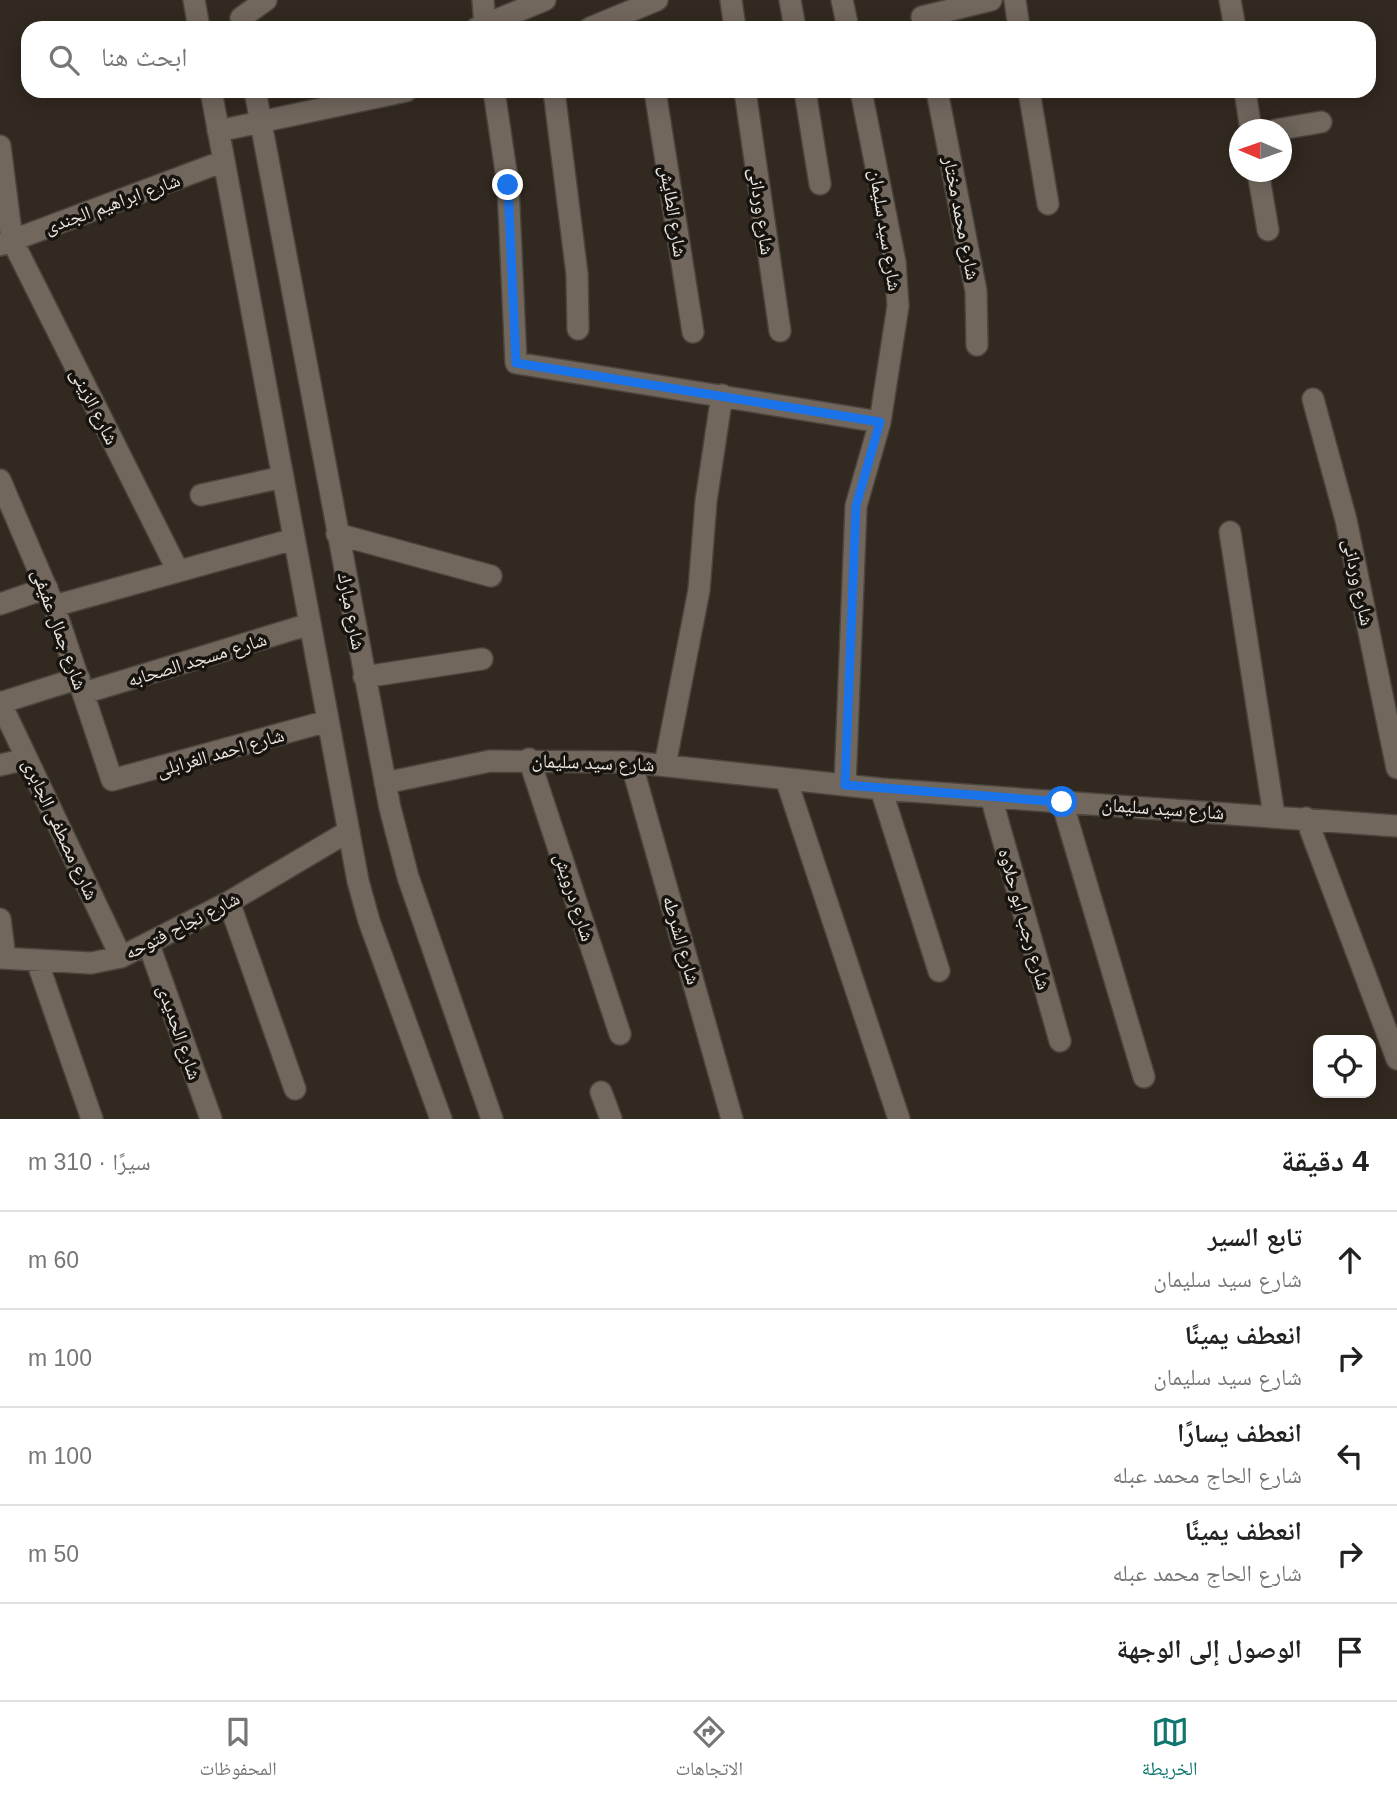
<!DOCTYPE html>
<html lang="ar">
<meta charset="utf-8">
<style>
:root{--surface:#fff;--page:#f2f2f2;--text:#222;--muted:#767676;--line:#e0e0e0;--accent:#0f766e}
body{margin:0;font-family:Helvetica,"Noto Naskh Arabic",sans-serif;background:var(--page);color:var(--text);direction:rtl}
.controls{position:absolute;right:21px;bottom:21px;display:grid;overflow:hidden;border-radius:14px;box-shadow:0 4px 18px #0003}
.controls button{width:63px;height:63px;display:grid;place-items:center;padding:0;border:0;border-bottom:2px solid var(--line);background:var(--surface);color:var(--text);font:35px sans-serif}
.compass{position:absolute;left:1229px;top:119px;width:63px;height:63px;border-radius:50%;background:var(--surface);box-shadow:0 4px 18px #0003;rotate:272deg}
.stop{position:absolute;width:21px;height:21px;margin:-16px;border:5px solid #1a73e8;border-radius:50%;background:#fff}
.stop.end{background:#1a73e8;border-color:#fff;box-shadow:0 2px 7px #0008}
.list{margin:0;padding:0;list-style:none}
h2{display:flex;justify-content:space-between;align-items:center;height:91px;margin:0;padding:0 28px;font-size:30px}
h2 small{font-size:23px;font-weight:400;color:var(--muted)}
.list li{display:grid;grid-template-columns:46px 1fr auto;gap:21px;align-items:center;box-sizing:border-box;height:98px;padding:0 28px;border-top:2px solid var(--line)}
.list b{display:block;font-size:26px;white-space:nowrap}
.list p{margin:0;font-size:23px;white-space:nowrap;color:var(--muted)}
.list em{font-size:23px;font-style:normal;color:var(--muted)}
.icon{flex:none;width:38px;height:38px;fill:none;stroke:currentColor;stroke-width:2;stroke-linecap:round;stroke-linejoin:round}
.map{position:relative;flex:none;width:1397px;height:1119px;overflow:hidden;direction:ltr}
.search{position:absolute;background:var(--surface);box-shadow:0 4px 18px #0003;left:21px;right:21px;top:21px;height:77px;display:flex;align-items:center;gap:18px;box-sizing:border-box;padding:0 24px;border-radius:21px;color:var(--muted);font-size:26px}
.sheet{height:581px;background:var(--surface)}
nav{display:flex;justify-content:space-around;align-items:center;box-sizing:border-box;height:98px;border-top:2px solid var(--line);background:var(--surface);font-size:19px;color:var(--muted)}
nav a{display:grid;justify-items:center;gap:4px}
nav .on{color:var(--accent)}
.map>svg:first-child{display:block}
</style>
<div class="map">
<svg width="1397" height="1119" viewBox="0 0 1397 1119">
<rect width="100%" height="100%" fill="#322920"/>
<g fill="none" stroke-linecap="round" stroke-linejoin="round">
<g stroke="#4b453d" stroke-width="24">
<path id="minor" d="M194,0L199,28
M483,0L485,26
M731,0L735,28
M790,0L795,28
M842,0L848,28
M1015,0L1019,28
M1230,0L1235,28
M922,17L991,0
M241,18L266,0
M477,28L545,0
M590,28L657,0
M211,91L358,881L369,921L441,1119
M255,91L390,808L408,877L492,1119
M494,91L508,185L516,363L880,422
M554,91L577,274L578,329
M655,91L693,332
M745,91L780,331
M805,91L820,184
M937,91L976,291L977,345
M1029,91L1048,204
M1245,91L1251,130
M1275,130L1321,122
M218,131L406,91
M0,146L12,240L178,571
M1258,172L1268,230
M0,245L224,161
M1313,399L1346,520L1397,768
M0,480L54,606L112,780L328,721
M201,495L283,477
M1230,532L1274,815
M337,534L491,576
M0,604L47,588
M54,606L294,539
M364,677L482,659
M84,693L310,624
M0,702L121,957
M0,703L79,678
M529,759L620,1034
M631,762L732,1119
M0,765L27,759
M665,765L699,590L706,501L722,395
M786,779L899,1119
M385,783L490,761L631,762L881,789L1397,826
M845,785L856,506L880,422L898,306L895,262L861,91
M881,789L939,971
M991,797L1060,1041
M1062,802L1144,1077
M1306,818L1397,1059
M229,902L295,1089
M0,919L5,958
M149,945L211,1119
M0,958L91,963L121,957L229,902L349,831
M37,961L92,1119
M601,1092L611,1119"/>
</g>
<use href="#minor" stroke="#71675d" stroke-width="21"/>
</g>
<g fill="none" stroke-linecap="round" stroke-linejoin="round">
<path stroke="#1a73e8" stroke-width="9" d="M508,185L516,363L880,422L856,506L845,785L1062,802"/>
</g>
<g text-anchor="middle" stroke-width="7" stroke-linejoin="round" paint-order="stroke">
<g font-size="19" fill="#ebe5df" stroke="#17130f">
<text transform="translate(112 203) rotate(-20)" y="7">شارع ابراهيم الجندى</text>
<text transform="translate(674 211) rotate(81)" y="7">شارع الطايش</text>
<text transform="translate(762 211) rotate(82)" y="7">شارع وردانى</text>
<text transform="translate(962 218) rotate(79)" y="7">شارع محمد مختار</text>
<text transform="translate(886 230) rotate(81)" y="7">شارع سيد سليمان</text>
<text transform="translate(95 406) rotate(63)" y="7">شارع الزينى</text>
<text transform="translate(1359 582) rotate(78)" y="7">شارع وردانى</text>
<text transform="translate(352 611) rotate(79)" y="7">شارع مبارك</text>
<text transform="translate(60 629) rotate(70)" y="7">شارع جمال عفيفى</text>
<text transform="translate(197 659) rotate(-17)" y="7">شارع مسجد الصحابه</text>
<text transform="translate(220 752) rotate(-16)" y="7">شارع احمد الغرابلى</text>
<text transform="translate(593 762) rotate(2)" y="7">شارع سيد سليمان</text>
<text transform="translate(1163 808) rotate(4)" y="7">شارع سيد سليمان</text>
<text transform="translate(61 829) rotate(65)" y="7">شارع مصطفى الجابرى</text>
<text transform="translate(575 897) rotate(72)" y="7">شارع درويش</text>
<text transform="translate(1025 919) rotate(74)" y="7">شارع رجب ابو حلاوه</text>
<text transform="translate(182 925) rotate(-27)" y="7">شارع نجاح فتوحه</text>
<text transform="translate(682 940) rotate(74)" y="7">شارع الشرطه</text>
<text transform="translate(180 1032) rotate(71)" y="7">شارع الحديدى</text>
</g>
</g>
</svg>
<div class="controls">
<button><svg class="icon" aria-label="locate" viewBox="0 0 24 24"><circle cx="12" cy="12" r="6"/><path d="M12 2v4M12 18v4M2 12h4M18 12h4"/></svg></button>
</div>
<svg class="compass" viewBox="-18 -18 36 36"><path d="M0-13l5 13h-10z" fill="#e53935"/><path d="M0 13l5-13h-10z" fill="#767676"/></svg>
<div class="stop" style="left:1062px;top:802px"></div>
<div class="stop end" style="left:508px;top:185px"></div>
<div class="search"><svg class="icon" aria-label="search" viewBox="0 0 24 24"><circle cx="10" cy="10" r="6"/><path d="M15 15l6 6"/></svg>ابحث هنا</div>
</div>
<section class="sheet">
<h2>4 دقيقة<small>سيرًا · 310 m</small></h2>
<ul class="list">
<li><svg class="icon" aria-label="ahead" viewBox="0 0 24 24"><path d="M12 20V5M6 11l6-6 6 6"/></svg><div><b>تابع السير</b><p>شارع سيد سليمان</p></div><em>60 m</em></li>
<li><svg class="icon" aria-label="right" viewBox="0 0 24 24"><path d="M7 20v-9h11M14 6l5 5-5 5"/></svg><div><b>انعطف يمينًا</b><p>شارع سيد سليمان</p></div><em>100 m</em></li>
<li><svg class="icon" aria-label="left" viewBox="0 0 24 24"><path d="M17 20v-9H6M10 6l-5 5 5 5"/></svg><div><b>انعطف يسارًا</b><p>شارع الحاج محمد عبله</p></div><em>100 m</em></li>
<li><svg class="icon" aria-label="right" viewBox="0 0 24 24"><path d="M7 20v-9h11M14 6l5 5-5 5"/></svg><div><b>انعطف يمينًا</b><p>شارع الحاج محمد عبله</p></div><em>50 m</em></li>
<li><svg class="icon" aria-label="arrive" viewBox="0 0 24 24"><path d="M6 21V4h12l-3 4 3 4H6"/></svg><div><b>الوصول إلى الوجهة</b></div></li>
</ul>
</section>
<nav>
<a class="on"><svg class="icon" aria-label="map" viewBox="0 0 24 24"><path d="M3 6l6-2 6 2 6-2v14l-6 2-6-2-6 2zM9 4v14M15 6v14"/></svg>الخريطة</a>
<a><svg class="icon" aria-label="directions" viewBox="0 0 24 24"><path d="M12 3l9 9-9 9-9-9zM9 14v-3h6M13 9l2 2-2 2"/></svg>الاتجاهات</a>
<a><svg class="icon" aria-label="saved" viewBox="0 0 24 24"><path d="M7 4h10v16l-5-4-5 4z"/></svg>المحفوظات</a>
</nav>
